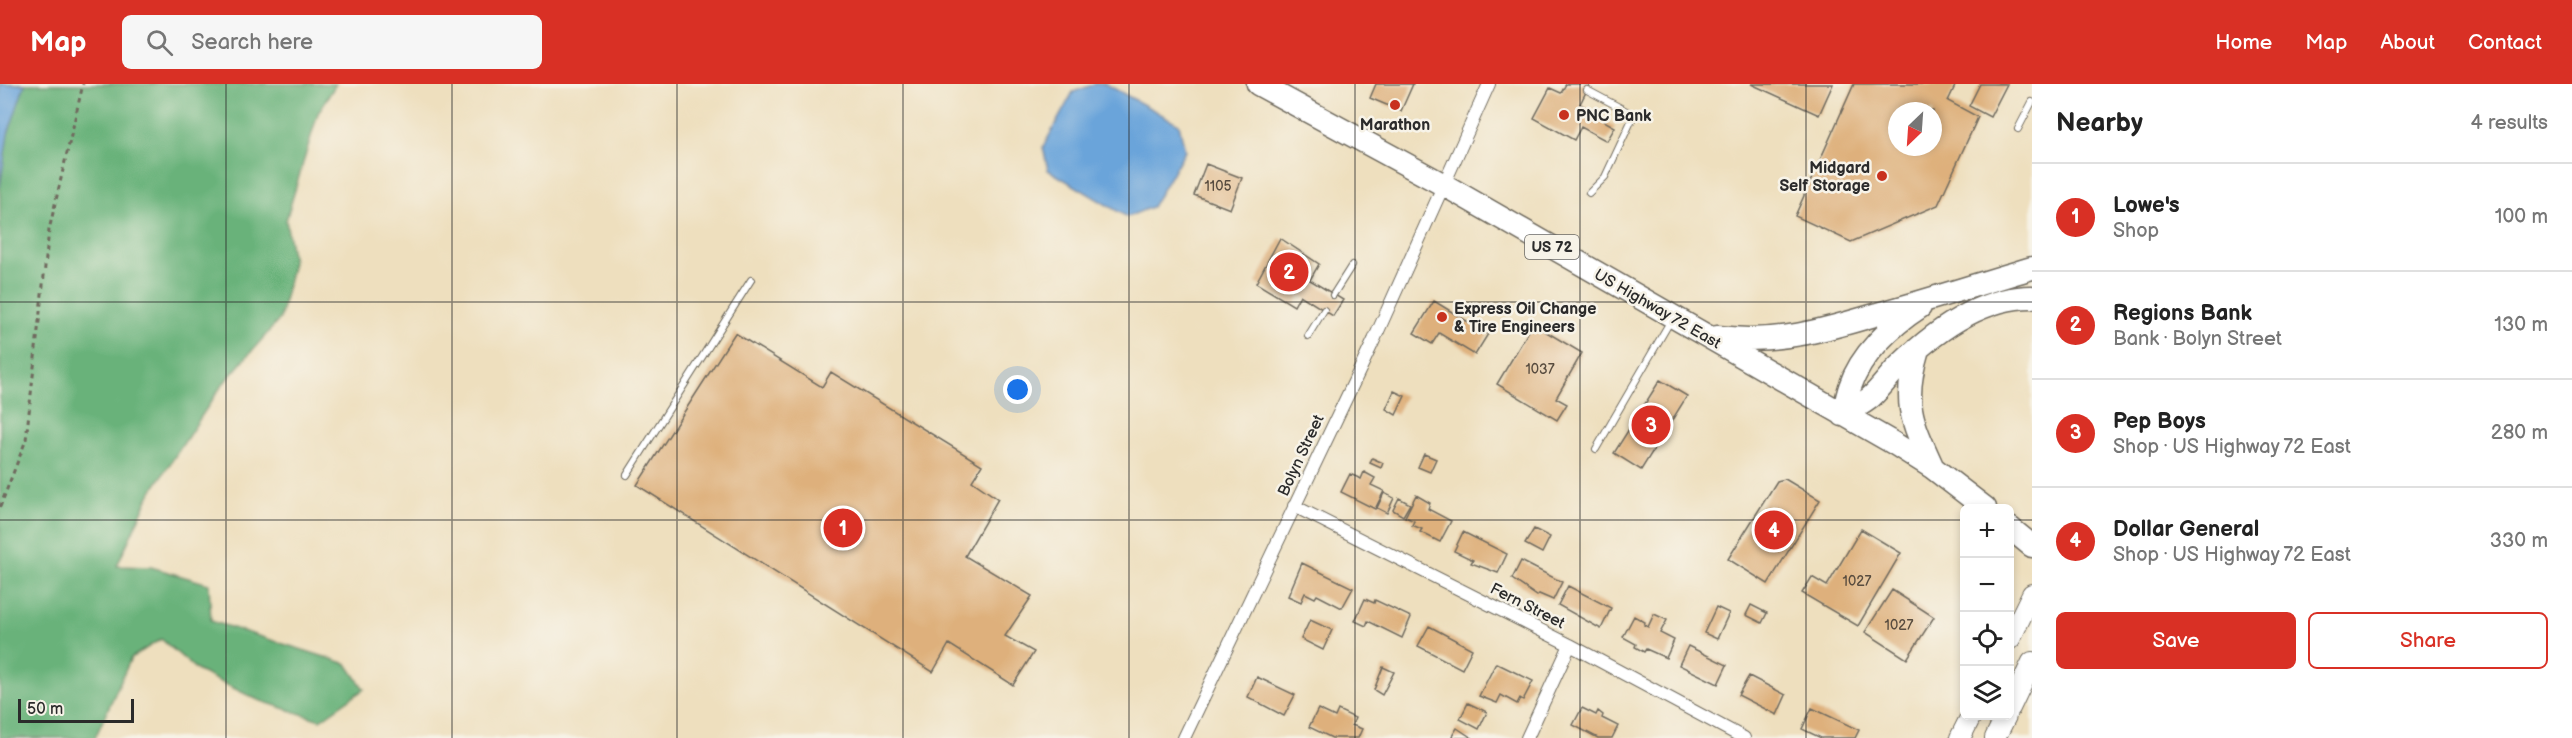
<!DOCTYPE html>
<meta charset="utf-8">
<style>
:root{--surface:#fff;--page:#f6f6f6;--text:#222;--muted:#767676;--line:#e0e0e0;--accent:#d93025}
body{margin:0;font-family:"Balsamiq Sans",sans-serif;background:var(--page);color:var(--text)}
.controls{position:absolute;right:18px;bottom:18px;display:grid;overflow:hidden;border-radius:9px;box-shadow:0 3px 9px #0003}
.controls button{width:54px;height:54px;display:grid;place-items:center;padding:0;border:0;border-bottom:2px solid var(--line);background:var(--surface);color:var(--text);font:30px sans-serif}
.compass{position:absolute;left:1888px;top:18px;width:54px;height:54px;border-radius:50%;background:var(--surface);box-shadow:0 3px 9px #0003;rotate:205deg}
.scale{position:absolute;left:18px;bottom:15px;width:116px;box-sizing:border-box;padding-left:6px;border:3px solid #2b2b2b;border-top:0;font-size:16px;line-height:21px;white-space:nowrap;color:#2b2b2b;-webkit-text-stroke:4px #f7f3e8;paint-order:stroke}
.you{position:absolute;left:1018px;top:306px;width:21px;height:21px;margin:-15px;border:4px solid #fff;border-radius:50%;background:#1a73e8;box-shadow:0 0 0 9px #1a73e833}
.badge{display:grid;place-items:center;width:39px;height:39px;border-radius:50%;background:var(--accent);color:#fff;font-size:20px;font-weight:700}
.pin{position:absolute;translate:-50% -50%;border:3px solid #fff;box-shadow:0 2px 6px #0006}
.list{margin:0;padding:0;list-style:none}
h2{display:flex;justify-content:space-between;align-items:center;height:78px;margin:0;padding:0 24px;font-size:26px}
h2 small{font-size:20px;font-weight:400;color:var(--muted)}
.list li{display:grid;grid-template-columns:39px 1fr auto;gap:18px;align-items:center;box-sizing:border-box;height:108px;padding:0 24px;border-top:2px solid var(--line)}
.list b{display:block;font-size:22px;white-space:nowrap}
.list p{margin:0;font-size:20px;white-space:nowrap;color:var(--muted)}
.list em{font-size:20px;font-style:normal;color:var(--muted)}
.actions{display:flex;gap:12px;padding:18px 24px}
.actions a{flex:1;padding:14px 0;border:2px solid var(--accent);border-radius:9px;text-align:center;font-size:21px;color:var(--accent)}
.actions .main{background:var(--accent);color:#fff}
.icon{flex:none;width:33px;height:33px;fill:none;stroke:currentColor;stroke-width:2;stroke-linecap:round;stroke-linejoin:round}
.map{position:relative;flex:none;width:2032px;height:654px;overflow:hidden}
header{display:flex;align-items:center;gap:36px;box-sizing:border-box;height:84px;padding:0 30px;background:var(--accent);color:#fff}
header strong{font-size:28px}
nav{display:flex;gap:33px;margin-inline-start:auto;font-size:21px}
.search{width:420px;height:54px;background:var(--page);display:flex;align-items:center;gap:15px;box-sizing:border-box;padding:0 21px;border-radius:9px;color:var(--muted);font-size:22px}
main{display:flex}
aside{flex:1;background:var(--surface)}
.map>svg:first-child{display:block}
</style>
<header>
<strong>Map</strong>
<div class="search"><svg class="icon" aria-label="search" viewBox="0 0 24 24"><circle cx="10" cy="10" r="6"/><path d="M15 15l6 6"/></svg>Search here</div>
<nav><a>Home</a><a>Map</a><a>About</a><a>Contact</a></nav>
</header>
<main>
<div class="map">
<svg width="2032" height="654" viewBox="0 0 2032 654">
<rect width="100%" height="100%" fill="#f7f3e8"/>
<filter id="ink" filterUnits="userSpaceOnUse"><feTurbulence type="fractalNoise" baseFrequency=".0167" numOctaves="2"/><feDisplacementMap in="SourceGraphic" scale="12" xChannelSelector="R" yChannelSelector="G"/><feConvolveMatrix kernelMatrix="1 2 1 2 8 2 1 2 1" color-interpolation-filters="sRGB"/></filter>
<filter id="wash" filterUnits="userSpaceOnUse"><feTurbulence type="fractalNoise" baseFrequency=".008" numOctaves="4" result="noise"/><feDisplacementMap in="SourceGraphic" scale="24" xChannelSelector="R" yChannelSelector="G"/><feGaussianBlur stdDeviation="1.35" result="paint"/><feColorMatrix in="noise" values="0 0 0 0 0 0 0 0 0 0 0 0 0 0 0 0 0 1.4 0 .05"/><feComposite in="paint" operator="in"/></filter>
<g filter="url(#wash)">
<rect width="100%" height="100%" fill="#eedfbe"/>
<path fill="#69b27a" stroke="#4a6e52" stroke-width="1.5" d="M0,0H336L318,29L286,136L293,178L280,235L222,301L150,410L117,482L151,483L209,500L211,537L347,580L364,605L320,636L258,616L198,587L161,555L131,574L95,654H0Z"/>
<path fill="#6ba4da" stroke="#4b6882" stroke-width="1.5" d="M0,0H25L8,50L0,103Z
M1095,0H1106L1179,40L1185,67L1152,123L1127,133L1048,86L1043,63L1073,8Z"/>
<g id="blocks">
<path fill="#deb07b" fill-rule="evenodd" d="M1376,0H1413L1401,27L1370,14Z
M1566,0H1590L1580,20L1590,26L1588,28L1615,43L1607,57L1581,43L1574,56L1534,34L1550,4L1561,9Z
M1751,0H1833L1819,31Z
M1854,0H1956L1948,17L1978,33L1938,121L1851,158L1795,132ZM1897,27H1933V63H1897Z
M1980,0H2007L1990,33L1969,22Z
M1206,80L1242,94L1230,125L1194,111Z
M1280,154L1319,180L1310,196L1343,216L1333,232L1300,211L1294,222L1256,199Z
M1434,217L1488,250L1475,271L1439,249L1432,260L1414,249Z
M1533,240L1582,269L1556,314L1567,320L1557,336L1497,300Z
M735,249L822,303L831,288L982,381L972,397L998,415L965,472L1032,512L1005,552L1034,568L1013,601L949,560L933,588L637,401Z
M1660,296L1687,312L1641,386L1614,369Z
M1394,307L1405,312L1396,331L1386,325Z
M1424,370L1436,375L1430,388L1418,383Z
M1372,374L1383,379L1381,384L1370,379Z
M1364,388L1375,394L1371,401L1384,407L1375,425L1341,408L1350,390L1361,395Z
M1785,395L1820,416L1768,500L1728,475L1777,397Z
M1384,409L1394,414L1387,429L1377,424Z
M1416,411L1430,419L1428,425L1451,437L1440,458L1420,448L1422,445L1412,441L1414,437L1405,433Z
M1399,414L1410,420L1403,432L1393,426Z
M1534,445L1550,453L1542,469L1525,460Z
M1861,445L1901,469L1858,542L1802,509L1812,493L1827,502Z
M1463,448L1507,470L1498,489L1471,479L1473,476L1454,467Z
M1521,477L1562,498L1553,516L1539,510L1537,512L1512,495Z
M1302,479L1353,504L1342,524L1317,511L1315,514L1305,509L1301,518L1288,512Z
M1568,502L1611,524L1601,545L1558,521Z
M1892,506L1934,533L1907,575L1865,548Z
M1365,515L1374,519L1375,516L1411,533L1402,554L1368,537L1366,542L1355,537Z
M1751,521L1767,529L1762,539L1746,531Z
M1716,523L1729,529L1717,555L1704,549Z
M1654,530L1667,536L1660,549L1674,556L1666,574L1646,565L1644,568L1635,563L1636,560L1623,553L1634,532L1645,538L1644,541L1648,543Z
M1310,536L1332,546L1323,566L1301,555Z
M1429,542L1472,565L1462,585L1418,562Z
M1688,562L1727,581L1718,600L1679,581Z
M1496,579L1533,597L1523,616L1520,614L1517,620L1501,611L1497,619L1479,612Z
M1383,583L1394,588L1382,611L1374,606Z
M1749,592L1786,611L1777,631L1738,611Z
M1257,593L1295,611L1284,632L1248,613Z
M1468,619L1487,628L1479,645L1460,635Z
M1582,624L1596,631L1598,627L1603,631L1602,634L1618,642L1612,654H1598L1573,641Z
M1812,624L1859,646L1855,654H1821L1802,645Z
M1318,625L1335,633L1338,626L1355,634L1352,641L1362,645L1358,654H1332L1309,643Z
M1457,644L1472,654H1456L1452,652Z"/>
</g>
</g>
<g filter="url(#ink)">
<use href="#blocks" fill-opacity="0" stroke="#6f6a5e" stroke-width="1.5"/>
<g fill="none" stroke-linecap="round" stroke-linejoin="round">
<g stroke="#6f6a5e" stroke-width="8">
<path id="lane" d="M1587,6L1634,31L1605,93L1589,109
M2018,45L2032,18
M1333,211L1352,181
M1308,252L1324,226
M1596,365L1671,236
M627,391L751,196"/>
</g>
<g stroke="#6f6a5e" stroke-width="14">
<path id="street" d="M1294,422L1570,561L1744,654
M1184,654L1374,256L1489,0
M1527,654L1570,561"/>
</g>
<g stroke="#6f6a5e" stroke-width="22">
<path id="primary" d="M2010,555L2032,510
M2010,624L2032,578
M1960,654L1971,632
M1995,654L2006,632"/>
</g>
<g stroke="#6f6a5e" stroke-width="25">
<path id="highway" d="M1258,0L1444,101L1895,360L1933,384L1985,424
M1717,253C1776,260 1822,247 1878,230C1930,216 1981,199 2032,184
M1918,265C1902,318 1911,336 1933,384
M1843,331C1852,325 1863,320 1871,313C1881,304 1889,292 1899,282C1934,248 1981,213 2032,213
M1843,331C1845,322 1847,312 1850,303C1860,271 1892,241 1920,223
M2010,444L2032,462"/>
</g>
<path stroke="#6f6a5e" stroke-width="3" stroke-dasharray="4.5 4.5" stroke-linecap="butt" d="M0,423L26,356L49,146L83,0"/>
<use href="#lane" stroke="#fff" stroke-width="6"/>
<use href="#street" stroke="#fff" stroke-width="12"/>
<use href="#primary" stroke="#fff" stroke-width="20"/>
<use href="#highway" stroke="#fff" stroke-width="22"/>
</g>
</g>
<path fill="none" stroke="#2b2b2b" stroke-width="1.5" stroke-opacity="0.55" d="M226,0V654M452,0V654M677,0V654M903,0V654M1129,0V654M1355,0V654M1580,0V654M1806,0V654M0,218H2032M0,436H1964M2010,436H2032"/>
<g fill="#c8321e" stroke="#f7f3e8" stroke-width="2">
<circle cx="1395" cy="21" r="6"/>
<circle cx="1564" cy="31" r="6"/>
<circle cx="1882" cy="92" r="6"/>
<circle cx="1442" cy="233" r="6"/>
</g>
<g text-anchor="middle" stroke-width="5" stroke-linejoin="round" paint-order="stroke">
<g font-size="14" fill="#584c3f">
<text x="1218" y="107">1105</text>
<text x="1540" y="290">1037</text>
<text x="1857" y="502">1027</text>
<text x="1899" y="546">1027</text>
</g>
<rect fill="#f7f3e8" stroke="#686764" stroke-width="1.5" x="1525" y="151" width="54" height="24" rx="4.5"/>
<g font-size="15" font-weight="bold" fill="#2b2b2b">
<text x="1552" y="168">US 72</text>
</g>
<g font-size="16" font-weight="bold" fill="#2b2b2b" stroke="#f7f3e8" text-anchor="start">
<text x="1576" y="37">PNC Bank</text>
<text x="1395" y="46" text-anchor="middle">Marathon</text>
<text x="1870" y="89" text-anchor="end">Midgard<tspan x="1870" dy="18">Self Storage</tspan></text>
<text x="1454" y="230">Express Oil Change<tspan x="1454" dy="18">&amp; Tire Engineers</tspan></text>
</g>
<g font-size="16" fill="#2b2b2b" stroke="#f7f3e8">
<text transform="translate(1658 224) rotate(30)" y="6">US Highway 72 East</text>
<text transform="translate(1300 371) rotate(-65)" y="6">Bolyn Street</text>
<text transform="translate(1528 521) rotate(27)" y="6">Fern Street</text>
</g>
</g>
</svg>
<div class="controls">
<button>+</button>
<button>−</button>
<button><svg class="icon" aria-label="locate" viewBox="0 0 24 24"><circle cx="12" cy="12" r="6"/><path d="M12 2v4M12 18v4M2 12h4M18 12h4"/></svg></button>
<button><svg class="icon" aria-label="layers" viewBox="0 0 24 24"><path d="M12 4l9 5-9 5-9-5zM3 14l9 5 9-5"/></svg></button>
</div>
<svg class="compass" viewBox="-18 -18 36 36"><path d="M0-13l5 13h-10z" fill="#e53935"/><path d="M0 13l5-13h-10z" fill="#767676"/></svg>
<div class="scale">50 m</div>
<div class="you"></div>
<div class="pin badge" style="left:843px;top:444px">1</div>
<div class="pin badge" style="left:1289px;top:188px">2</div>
<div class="pin badge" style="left:1651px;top:341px">3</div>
<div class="pin badge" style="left:1774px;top:446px">4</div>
</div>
<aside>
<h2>Nearby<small>4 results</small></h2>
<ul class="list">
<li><span class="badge">1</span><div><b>Lowe's</b><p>Shop</p></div><em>100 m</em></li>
<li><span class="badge">2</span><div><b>Regions Bank</b><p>Bank · Bolyn Street</p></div><em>130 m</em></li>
<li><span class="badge">3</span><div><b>Pep Boys</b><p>Shop · US Highway 72 East</p></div><em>280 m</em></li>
<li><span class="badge">4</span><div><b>Dollar General</b><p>Shop · US Highway 72 East</p></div><em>330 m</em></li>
</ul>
<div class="actions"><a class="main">Save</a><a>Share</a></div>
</aside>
</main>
